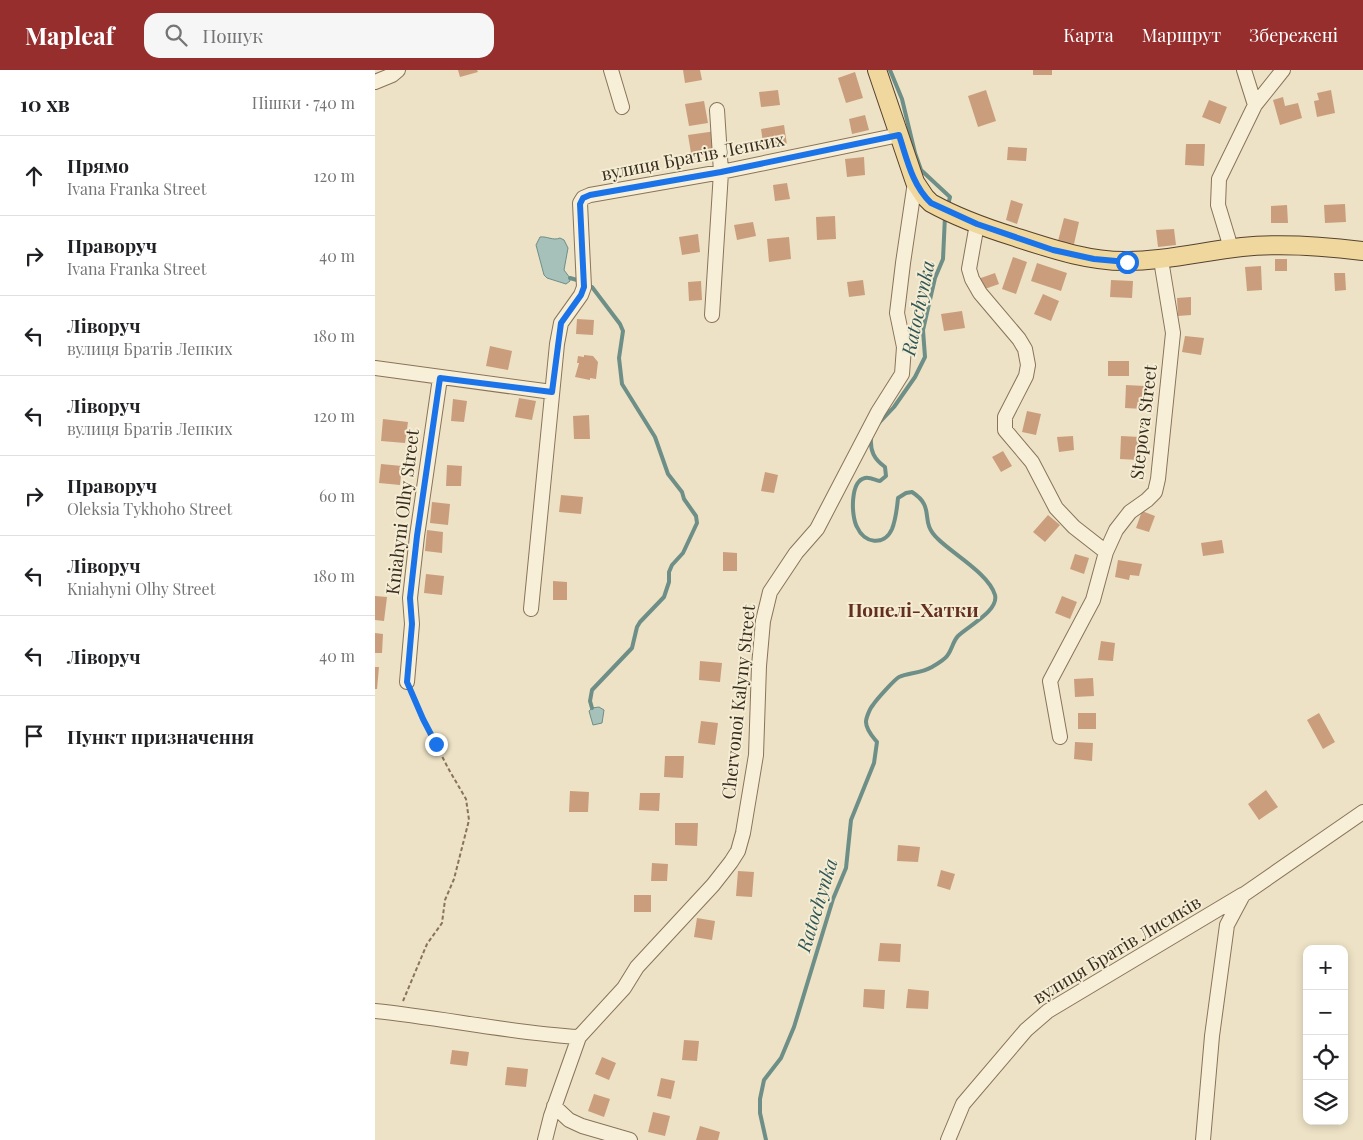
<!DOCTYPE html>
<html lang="uk">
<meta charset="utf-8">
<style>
:root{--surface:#fff;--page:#f6f6f6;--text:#202124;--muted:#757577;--line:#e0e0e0;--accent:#952e2d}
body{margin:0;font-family:"Playfair Display",serif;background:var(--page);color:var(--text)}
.controls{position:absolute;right:15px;bottom:15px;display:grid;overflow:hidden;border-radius:10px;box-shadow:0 2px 8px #0003}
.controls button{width:45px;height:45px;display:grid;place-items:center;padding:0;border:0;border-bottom:1px solid var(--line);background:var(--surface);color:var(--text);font:25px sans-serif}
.stop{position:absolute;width:15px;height:15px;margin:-11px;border:4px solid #1a73e8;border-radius:50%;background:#fff}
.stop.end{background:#1a73e8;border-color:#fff;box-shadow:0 1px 5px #0008}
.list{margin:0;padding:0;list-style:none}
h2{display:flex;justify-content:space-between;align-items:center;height:65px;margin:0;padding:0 20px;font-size:21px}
h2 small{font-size:16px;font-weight:400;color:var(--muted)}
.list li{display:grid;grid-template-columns:32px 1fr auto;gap:15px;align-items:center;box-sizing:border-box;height:80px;padding:0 20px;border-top:1px solid var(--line)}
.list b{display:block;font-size:19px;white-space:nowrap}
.list p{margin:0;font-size:16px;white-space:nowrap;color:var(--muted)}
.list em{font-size:16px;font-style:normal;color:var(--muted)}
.icon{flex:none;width:28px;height:28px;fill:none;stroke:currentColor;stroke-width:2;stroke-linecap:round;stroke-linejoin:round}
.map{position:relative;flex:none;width:988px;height:1070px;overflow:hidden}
header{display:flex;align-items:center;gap:30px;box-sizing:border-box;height:70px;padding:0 25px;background:var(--accent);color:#fff}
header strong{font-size:24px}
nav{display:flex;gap:28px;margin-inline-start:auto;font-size:18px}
.search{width:350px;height:45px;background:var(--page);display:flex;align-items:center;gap:12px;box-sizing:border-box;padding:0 18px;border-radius:15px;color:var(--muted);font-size:19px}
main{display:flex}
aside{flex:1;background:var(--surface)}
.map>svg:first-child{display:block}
</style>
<header>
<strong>Mapleaf</strong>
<div class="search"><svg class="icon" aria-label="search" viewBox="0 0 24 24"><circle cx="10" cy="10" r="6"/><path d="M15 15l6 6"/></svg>Пошук</div>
<nav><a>Карта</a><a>Маршрут</a><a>Збережені</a></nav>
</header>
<main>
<aside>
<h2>10 хв<small>Пішки · 740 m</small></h2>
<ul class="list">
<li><svg class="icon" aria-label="ahead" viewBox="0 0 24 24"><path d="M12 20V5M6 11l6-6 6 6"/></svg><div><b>Прямо</b><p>Ivana Franka Street</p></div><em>120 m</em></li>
<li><svg class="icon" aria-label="right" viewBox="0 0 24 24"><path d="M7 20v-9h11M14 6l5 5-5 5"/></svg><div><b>Праворуч</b><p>Ivana Franka Street</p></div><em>40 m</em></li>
<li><svg class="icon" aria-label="left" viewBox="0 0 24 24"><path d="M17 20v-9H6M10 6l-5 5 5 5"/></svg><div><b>Ліворуч</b><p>вулиця Братів Лепких</p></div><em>180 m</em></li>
<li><svg class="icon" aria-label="left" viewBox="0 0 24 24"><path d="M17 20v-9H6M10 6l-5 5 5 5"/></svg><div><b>Ліворуч</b><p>вулиця Братів Лепких</p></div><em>120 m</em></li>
<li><svg class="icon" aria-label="right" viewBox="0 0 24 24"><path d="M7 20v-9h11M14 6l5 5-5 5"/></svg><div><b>Праворуч</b><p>Oleksia Tykhoho Street</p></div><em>60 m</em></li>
<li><svg class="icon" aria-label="left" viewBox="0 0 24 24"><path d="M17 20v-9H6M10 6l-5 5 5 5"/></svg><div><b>Ліворуч</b><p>Kniahyni Olhy Street</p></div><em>180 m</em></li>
<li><svg class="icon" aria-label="left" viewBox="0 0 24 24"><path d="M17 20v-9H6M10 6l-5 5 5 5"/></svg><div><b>Ліворуч</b></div><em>40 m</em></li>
<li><svg class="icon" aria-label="arrive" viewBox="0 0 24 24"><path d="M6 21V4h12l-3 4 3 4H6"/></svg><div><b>Пункт призначення</b></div></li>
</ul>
</aside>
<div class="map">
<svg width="988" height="1070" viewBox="0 0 988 1070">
<rect width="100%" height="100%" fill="#ede2c5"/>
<path fill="#a6c1b9" stroke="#6d8f87" d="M165,167C172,166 178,171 185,168L189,170L193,178L189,200L195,208V211L191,214L172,208L169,205L161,175Z
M224,637L229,640L227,653L218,655L214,641L217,638Z"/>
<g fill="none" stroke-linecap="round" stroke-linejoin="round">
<path stroke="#6d8f87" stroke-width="4" d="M515,0L527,29L540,83L546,100L575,127L573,135
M195,208L202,210
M217,217L245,254L248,261L244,288L247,314L280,367L293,404L307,422L309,429L321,446L322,453L308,483L297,495L294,502V512L289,527L265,552L262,557L257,578L217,620L215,631L217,638
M503,354L519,337L540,307L550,287L548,260L560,208L568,189L570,146
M391,1070L385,1043V1029L389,1010L406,988L419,957L458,829L471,798L476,750L499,693L502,672C498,667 491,660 491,652C491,648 495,638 498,635C501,630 520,609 524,607C533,603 547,603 557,597C562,594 569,590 572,586C577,580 578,571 583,566C593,556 624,541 620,525C614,504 578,484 563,469C543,451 562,438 537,422L531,423L523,428C522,438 521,449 517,459C509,477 489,473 482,457C476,446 475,411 490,408C495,407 500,410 505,411L511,406L510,397C499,389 495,381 496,368"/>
</g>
<path fill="#ca9e7c" d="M83,0H102L103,2L85,7Z
M308,0H325L327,10L310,13Z
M658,0H677V5H658Z
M480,2L488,28L471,33L463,8Z
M403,20L405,35L386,37L384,22Z
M611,20L621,51L603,57L593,26Z
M956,20L960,43L942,47L939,31L944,30L942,23Z
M908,27L910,36L923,33L927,48L905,55L898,30Z
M834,30L852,37L845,54L827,47Z
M329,31L333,53L314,56L310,34Z
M490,45L494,60L477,64L474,49Z
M409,55L412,75L389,79L386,59Z
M341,61L345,84L317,89L313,65Z
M811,74H830L829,96L810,95Z
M633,77L652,78L651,91L632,90Z
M489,87L490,105L472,107L470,89Z
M412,113L415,129L400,131L398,115Z
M636,130L648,134L642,154L631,150Z
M970,134L971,152L950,153L949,135Z
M912,135L913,153H896V136Z
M460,146L461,169L442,170L441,147Z
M689,148L704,152L699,174L683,171Z
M378,152L381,166L362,170L359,155Z
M799,159L801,175L783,177L781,160Z
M323,164L325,182L307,185L304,167Z
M414,167L416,189L394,192L392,169Z
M638,187L652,192L641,224L627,219Z
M900,189H912V201H900Z
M662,193L692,203L686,221L656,211Z
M886,196L887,220L872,221L870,197Z
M620,203L624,214L607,220L603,209Z
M959,203H970L971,220L960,221Z
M488,210L490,225L474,227L472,212Z
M736,210L758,211L757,228L735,227Z
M326,211L327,230L314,231L313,212Z
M668,224L684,231L676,251L659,244Z
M816,227V245L803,246L802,228Z
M587,241L590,258L569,261L566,244Z
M202,249L219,250L218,265L201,264Z
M810,266L829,268L826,285L807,282Z
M115,276L137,281L133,300L111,296Z
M209,285L218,286L223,292L221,309L215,308V310L200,307L204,293H202L203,286L209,287Z
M733,291H754V306H733Z
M751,315L770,316L768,339L750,338Z
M144,328L161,331L157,350L140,347Z
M78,329L92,331L89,352L76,351Z
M652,341L666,344L661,365L647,362Z
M214,345L215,369H199L198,346Z
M8,349L33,352L30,373L6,371Z
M698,366L699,380L684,382L682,367Z
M746,366L765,367L764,390L745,389Z
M628,381L637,396L626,402L617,387Z
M6,394L27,396L25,415L4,413Z
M72,395L87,396L86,416H71Z
M390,402L403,405L399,423L386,421Z
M186,425L208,427L206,444L184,442Z
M57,432L75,434L73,455L55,453Z
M767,441L780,446L774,462L761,458Z
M673,445L685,455L670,472L658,462Z
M52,460L68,462L67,483L50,481Z
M847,470L849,483L828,486L826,473Z
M348,482L362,483V501H348Z
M700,484L714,488L709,504L695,499Z
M743,490L767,494L764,506L755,505L754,510L740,507Z
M51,504L69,506L67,525L49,523Z
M178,511L192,512V530H178Z
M0,526L12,527L9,551L0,550Z
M687,526L702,532L695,549L680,543Z
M0,563L8,564L7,583H0Z
M726,571L740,573L738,591L723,590Z
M325,591L347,593L345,612L324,610Z
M0,597H4L2,619H0Z
M718,608L719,626L700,627L699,609Z
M703,643H721V659H703Z
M944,643L960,672L948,679L932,650Z
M326,651L343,653L340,675L323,673Z
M700,672L718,673L717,691L699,689Z
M290,686H309L308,708L289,707Z
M891,720L903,737L884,750L873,734Z
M195,721L214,722L213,742H194Z
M265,723H285L284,741L264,740Z
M300,753H323L322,776L300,775Z
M523,775L545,777L543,792L522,791Z
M277,793L293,794L292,811H276Z
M566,800L580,804L575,820L562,816Z
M363,801L379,802L377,827L361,826Z
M259,825H276V842H259Z
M322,848L340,851L337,870L319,867Z
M505,873L526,874L525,892L503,891Z
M489,919L510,920L509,939L488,937Z
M533,919L554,921L553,939L531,938Z
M309,970L324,971L322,991L307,990Z
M77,980L94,982L92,996L75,994Z
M227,987L241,993L234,1010L220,1004Z
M132,997L153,999L151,1017L130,1015Z
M286,1008L300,1011L296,1029L282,1026Z
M219,1024L235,1029L229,1047L213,1041Z
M278,1042L295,1046L290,1066L273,1062Z
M325,1056L345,1062L343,1070H321Z"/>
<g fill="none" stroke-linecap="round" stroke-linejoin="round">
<g stroke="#88745b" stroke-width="16">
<path id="minor" d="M236,0L247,37
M869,0L880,35
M0,12L17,5L23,0
M602,154L594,199L597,209L605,223L644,269L650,279L653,295L651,306L630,347V360L657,392L681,438L699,457L731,482
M856,178L843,135L844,109L880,35L908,0
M337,245L346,102L342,40
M0,298L177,322
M156,539L182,274L186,253L206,225L209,217L205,133L208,128L215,125L346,102L524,65
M32,612L37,554L35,528L42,466L65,308
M685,667L675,611L718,530L731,482L741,460L755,442L772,430L780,422L783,409L798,263L786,190
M0,941C68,948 136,963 204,967
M179,1036L194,1050L207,1056L255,1070
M170,1070L176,1046L204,967L249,918L262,897L338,815L356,792L363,781L368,763L381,685L384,596L388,551L395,522L421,483L442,459L503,342L527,304L529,277L522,243L528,193L540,112
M573,1070L588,1034L651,960L673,941L867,825
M828,1070L837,966L852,855L868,825L988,742"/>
</g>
<g stroke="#56422f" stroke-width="20">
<path id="major" d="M502,0L540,112L550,127L556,133C583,148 611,158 640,167C677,179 715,192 754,191C793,191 829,181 867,177C907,173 948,176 988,181"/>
</g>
<path stroke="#88745b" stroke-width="2" stroke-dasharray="4 2.5" stroke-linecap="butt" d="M28,931L52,874L67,853L70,830L79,809L94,750L91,729L73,698L48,649L37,623"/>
<use href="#minor" stroke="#f8efd8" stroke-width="14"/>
<use href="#major" stroke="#efd79e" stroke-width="18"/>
</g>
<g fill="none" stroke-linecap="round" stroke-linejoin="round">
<path stroke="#1a73e8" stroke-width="6" d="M61,674L48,649L32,612L37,554L35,528L42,466L65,308L177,322L186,253L206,225L209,217L205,134L208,128L215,125L346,102L524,65C532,89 537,115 556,133L602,154L678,180L719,189L752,192"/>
</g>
<g text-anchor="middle" stroke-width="4" stroke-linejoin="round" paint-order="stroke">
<g font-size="18" fill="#382c1f" stroke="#f5ecd4">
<text transform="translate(318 87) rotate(-11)" y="6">вулиця Братів Лепких</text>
<text transform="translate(769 352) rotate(-83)" y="6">Stepova Street</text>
<text transform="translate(28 442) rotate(-83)" y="6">Kniahyni Olhy Street</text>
<text transform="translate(364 632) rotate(-84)" y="6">Chervonoi Kalyny Street</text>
<text transform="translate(742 880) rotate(-31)" y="6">вулиця Братів Лисиків</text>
</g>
<g font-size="19" font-style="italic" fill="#2f5756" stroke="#f5ecd4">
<text transform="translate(543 238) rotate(-78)" y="7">Ratochynka</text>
<text transform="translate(442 835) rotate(-73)" y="7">Ratochynka</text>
</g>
<g font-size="19" font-weight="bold" fill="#642f1f" stroke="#f5ecd4">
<text x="538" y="547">Попелі-Хатки</text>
</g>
</g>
</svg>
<div class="controls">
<button>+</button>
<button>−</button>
<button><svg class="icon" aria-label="locate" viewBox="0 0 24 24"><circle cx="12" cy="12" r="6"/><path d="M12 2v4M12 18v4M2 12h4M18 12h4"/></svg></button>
<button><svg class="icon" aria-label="layers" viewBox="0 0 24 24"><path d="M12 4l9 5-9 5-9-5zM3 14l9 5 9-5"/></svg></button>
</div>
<div class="stop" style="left:752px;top:192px"></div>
<div class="stop end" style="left:61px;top:674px"></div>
</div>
</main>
